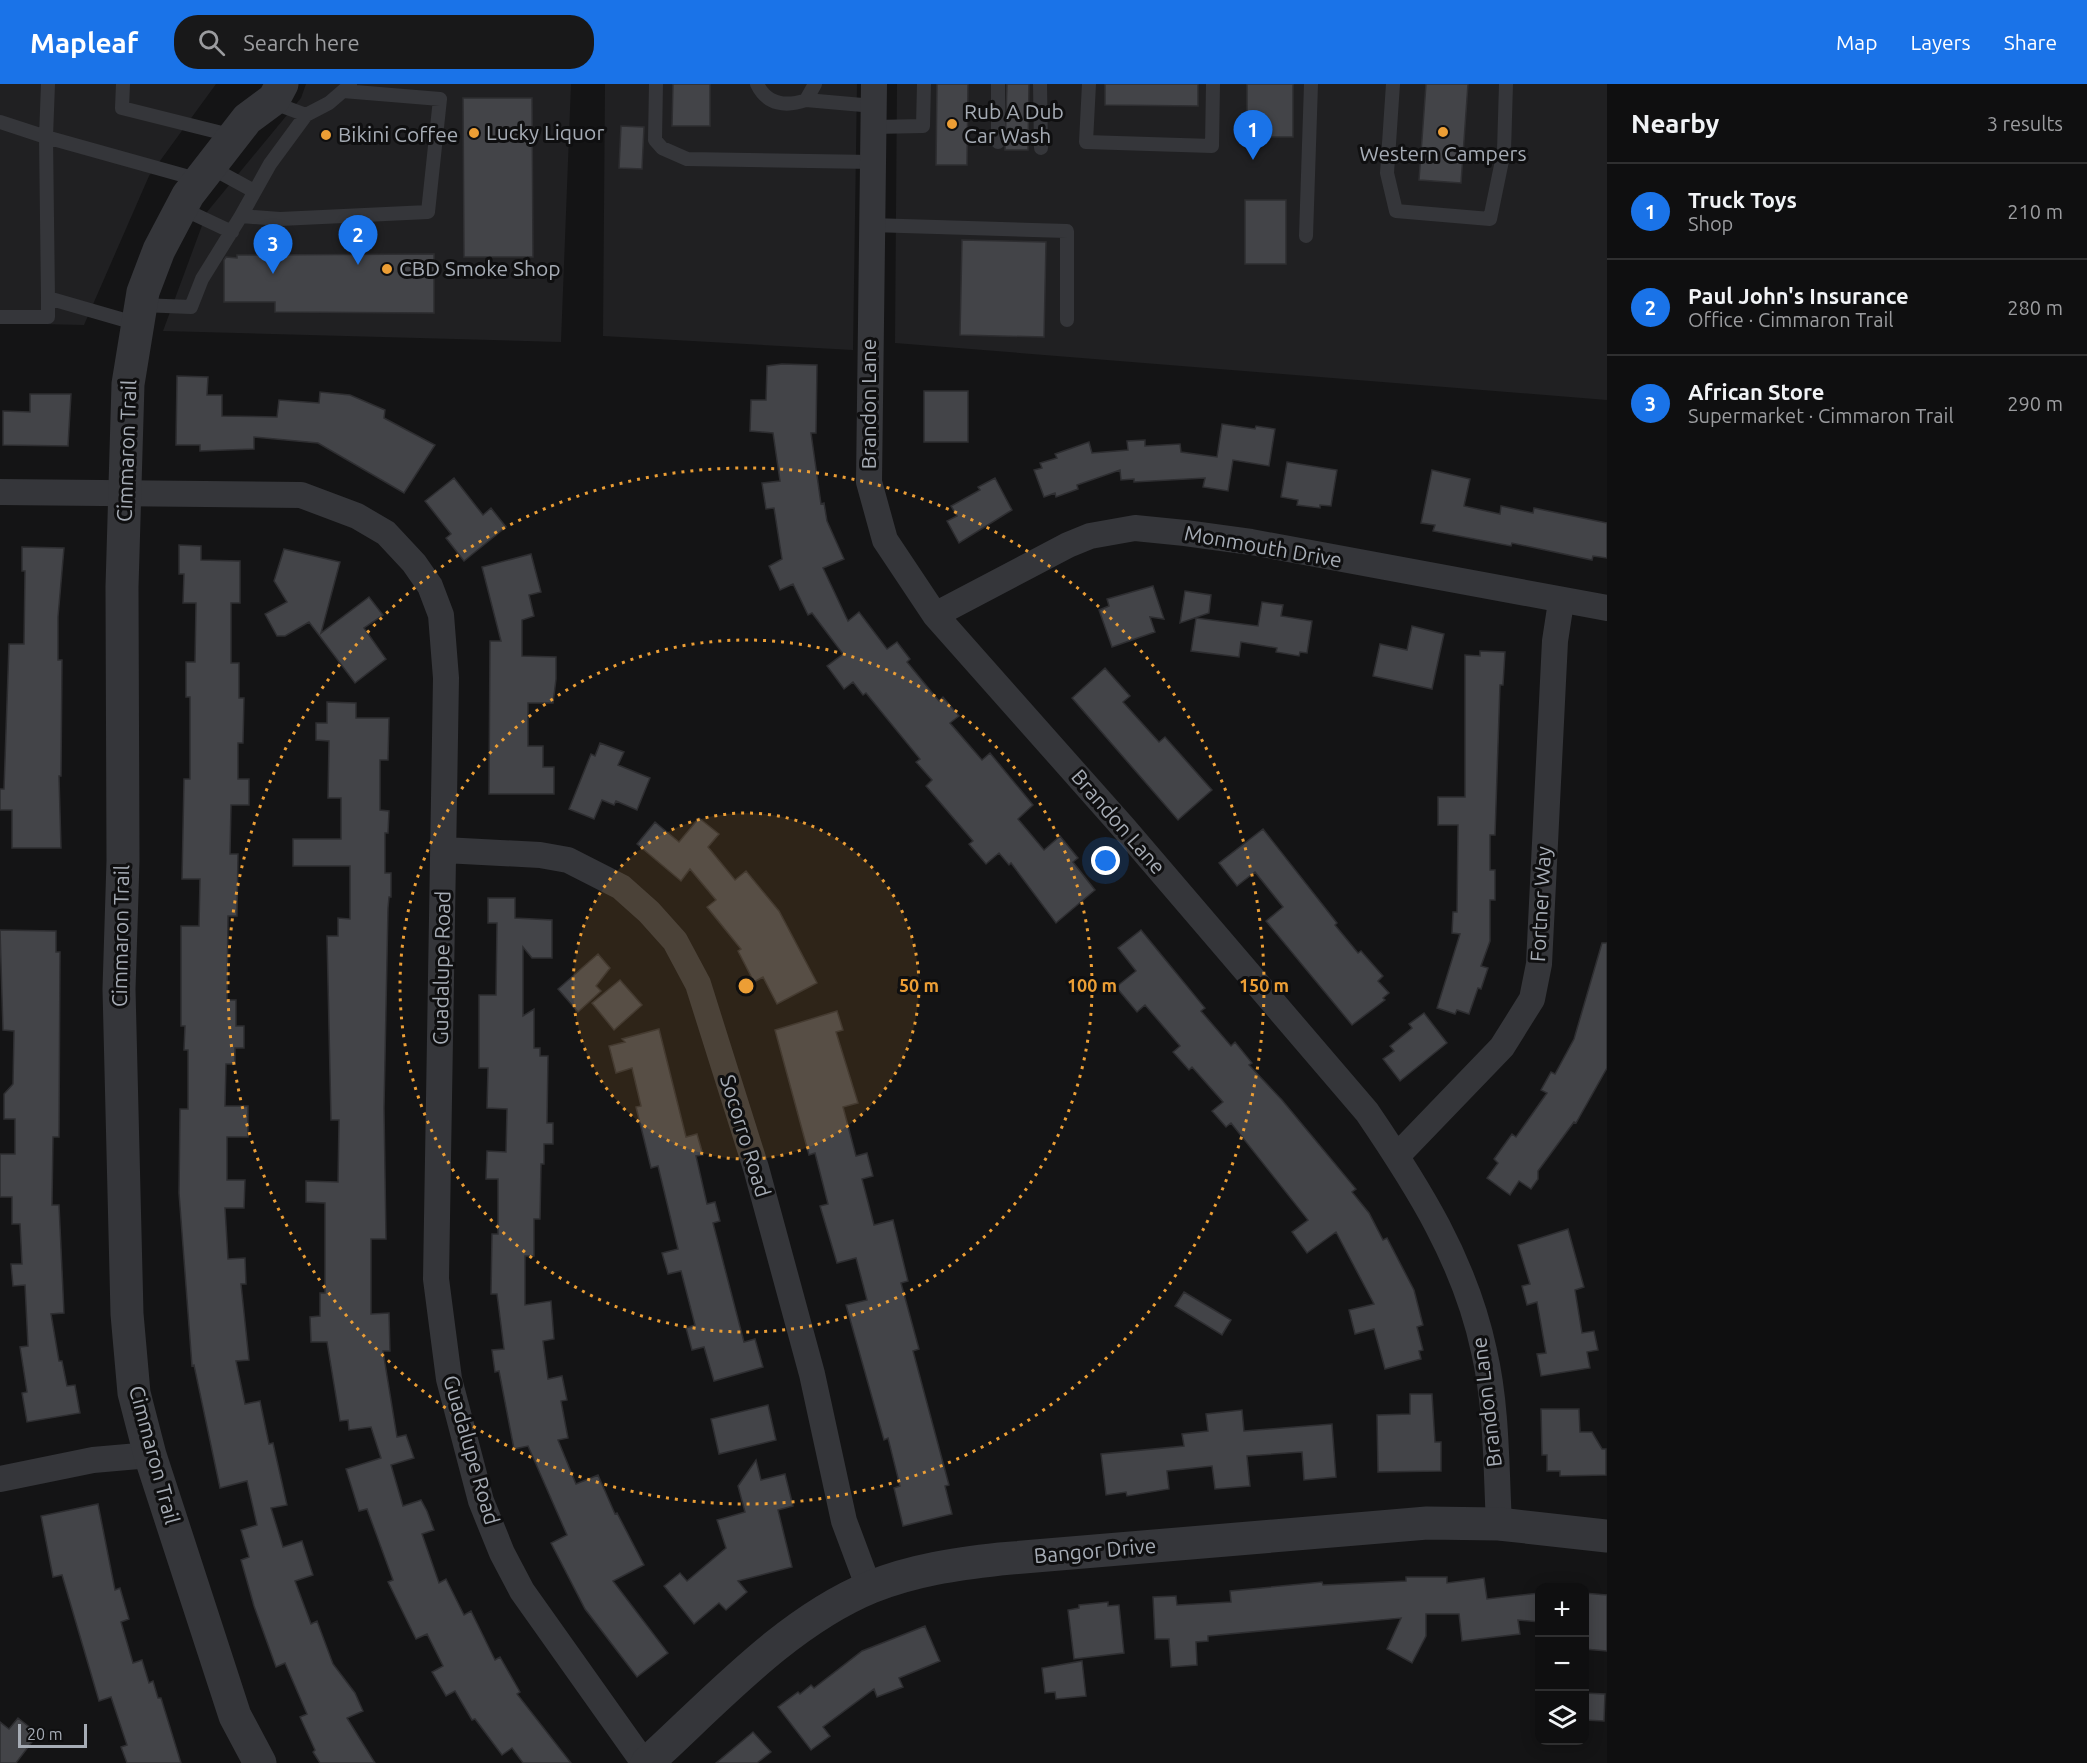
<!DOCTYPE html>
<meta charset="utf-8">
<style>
:root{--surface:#0f0f10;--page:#181819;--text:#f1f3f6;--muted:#9b9c9f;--line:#2f2f30;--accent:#1a73e8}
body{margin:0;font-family:Ubuntu,sans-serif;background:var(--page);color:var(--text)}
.controls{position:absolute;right:18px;bottom:18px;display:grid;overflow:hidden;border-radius:12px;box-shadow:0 3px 15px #0003}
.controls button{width:54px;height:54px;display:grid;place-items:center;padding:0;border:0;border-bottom:2px solid var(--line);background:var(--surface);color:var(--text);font:30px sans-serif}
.scale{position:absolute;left:18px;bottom:15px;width:69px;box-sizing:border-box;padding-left:6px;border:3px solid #a6acb5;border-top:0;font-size:16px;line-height:21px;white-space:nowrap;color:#a6acb5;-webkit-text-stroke:4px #0f0f10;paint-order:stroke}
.you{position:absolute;left:1106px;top:777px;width:21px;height:21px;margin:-15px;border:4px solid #fff;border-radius:50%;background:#1a73e8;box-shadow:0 0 0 9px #1a73e833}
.badge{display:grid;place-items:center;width:39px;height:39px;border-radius:50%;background:var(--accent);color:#fff;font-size:20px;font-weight:700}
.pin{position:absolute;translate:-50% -50px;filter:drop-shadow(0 2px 3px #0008)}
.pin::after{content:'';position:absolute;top:32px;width:21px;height:18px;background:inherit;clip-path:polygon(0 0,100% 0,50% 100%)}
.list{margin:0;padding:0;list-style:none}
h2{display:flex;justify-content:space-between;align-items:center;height:78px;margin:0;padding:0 24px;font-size:26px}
h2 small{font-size:20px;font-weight:400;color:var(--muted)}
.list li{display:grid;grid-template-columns:39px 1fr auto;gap:18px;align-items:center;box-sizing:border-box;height:96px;padding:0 24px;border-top:2px solid var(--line)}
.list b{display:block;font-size:22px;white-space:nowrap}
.list p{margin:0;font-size:20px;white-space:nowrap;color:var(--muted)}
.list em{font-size:20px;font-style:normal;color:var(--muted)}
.icon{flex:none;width:33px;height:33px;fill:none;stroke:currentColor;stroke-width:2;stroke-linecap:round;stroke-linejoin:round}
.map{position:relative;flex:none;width:1607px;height:1679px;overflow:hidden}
header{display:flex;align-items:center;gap:36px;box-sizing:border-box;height:84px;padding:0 30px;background:var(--accent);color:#fff}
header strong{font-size:28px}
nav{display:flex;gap:33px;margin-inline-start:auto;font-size:21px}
.search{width:420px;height:54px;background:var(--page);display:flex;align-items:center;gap:15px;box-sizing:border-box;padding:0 21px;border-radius:24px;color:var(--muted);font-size:22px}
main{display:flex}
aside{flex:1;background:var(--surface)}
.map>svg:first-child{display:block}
</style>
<header>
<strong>Mapleaf</strong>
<div class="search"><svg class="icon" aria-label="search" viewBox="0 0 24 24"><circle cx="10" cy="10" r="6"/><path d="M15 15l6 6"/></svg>Search here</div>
<nav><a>Map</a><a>Layers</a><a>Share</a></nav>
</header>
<main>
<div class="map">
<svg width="1607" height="1679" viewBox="0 0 1607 1679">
<rect width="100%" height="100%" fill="#141415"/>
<path fill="#202022" d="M0,0H216L149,92L84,241L0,239Z
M306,0H571L561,258L163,247L207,128L301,14Z
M605,0H857L853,266L603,252Z
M897,0H1607V316L895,259Z"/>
<path fill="#434448" stroke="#2e2e31" stroke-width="1.5" d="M673,0H710V42H672Z
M937,0H968L967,81H936Z
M1007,0H1029L1028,66H1005Z
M1105,0H1198V22L1105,21Z
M1247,0H1293V53H1247Z
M1426,0H1468L1461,99L1419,96Z
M463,14H532L533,173H464Z
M621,42L644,43L642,85L619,84Z
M1245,116H1286V180H1245Z
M962,156L1046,158L1044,253L960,251Z
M434,170V229L275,228V218H224V176L226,173L237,174V171Z
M782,280L817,281L816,349H811L821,420L824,419L827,437L844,475L823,484L848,537L859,528L887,565L897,558L910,575L907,578L939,617L943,613L959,632L950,639L982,676L990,669L1033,721L1018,735L1044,766L1060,752L1078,774L1073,778L1095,806L1056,839L1011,779L1009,781L999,769L986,780L969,760L973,757L926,702L932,696L916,678L920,675L866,609L863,611L853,598L844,605L827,582L843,570L812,529L808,531L793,500L780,506L769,482L782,475L774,424L766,425L762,399L780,397L773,349L750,347L751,316H766L767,282Z
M177,292L208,293L207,311H222V332L277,333L279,316L319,319L320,308L350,311L385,326L384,334L435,361L404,409L318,359L254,353V365L200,367V361H176Z
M924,307H968V358H924Z
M30,310H71L68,362L3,361V327L30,328Z
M1222,340L1255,345L1256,342L1275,345L1269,382L1233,376L1228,407L1203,403L1205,394L1134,398V395L1121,396L1120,386L1077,401L1078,405L1056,413L1055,409L1044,413L1034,386L1042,384L1040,379L1057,374L1055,370L1089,358L1092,369L1128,366L1127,357L1145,356V362L1180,360L1181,368L1217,373Z
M1287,378L1337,386L1331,422L1320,421V424L1297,421L1298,416L1281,413Z
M1432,386L1470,395L1464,422L1500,430L1501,422L1533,429L1534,424L1607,439V474L1593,472L1592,476L1512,459L1511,462L1433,447L1435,441L1421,439Z
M454,394L483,431L491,424L506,443L464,477L446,454L451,450L425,417Z
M995,394L1012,426L959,459L947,437L957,432L951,422L980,406L978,403Z
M179,461L201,462V476L240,477V519H231V579H239V614H244L243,659H238V695H249V721H231L230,770H238L237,832H228L227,916H236V942H244V964H235V980H226L225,1022H248V1053H227V1096H245L244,1124H225L228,1175L245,1174L246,1200H241L249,1276L236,1277L245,1320L260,1317L269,1360L273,1359L287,1421L271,1424L283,1463L302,1457L313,1491L295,1497L311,1540L317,1537L333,1580L355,1609L363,1627L347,1634L375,1679H320L313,1668L315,1666L300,1633L307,1630L285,1579L276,1583L254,1522L241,1476L249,1473L241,1446L257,1441L247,1397L220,1404L194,1281L192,1282L179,1109L180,1025H188V966H184L185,942H181V842H199L200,795H182L184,695H190V613H186V578H195L196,519H183L184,490H179Z
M22,463L64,464L58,533V576H62L61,692H59L61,764H12V726H0V705H4L9,560H24L25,487H22Z
M284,465L340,478L321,549L369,513L383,531L364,544L386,575L355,599L309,538L285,552H277L265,530L287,518L274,497Z
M531,470L541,508L529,511L534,532L522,536V572L556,573V595L553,619H528V662H543V683H554V710H489L490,557H501L482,483Z
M1153,502L1164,535L1150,533L1155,548L1112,563L1099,526L1109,522L1107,515Z
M1185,507L1211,511L1209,529L1180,539Z
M1262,518L1283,521L1281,532L1312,537L1307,569L1300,568L1299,572L1276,568L1277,564L1241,558L1239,573L1191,567L1196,534L1258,542Z
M1412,542L1444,550L1432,605L1373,592L1380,560L1407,566Z
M1480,567L1505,568L1503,601H1500L1495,751H1490V786H1495V816H1490V857L1481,882L1488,884L1481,905L1478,904L1469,930L1457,926L1455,930L1437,924L1460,850L1452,849L1453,828H1457L1458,741H1438V713H1465V571L1480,572Z
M1105,584L1130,612L1123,618L1159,658L1165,653L1212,706L1178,736L1072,614Z
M327,618L356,619V634H389L388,676H380V726L389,727L388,749H385V789H391V813H389L388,824L384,1024L386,1155H371V1230L389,1229L390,1267H383L397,1353L406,1351L414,1374L391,1381L403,1422L421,1416L427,1427L434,1446L422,1450L439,1499L446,1495L464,1531L471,1527L495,1576L500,1573L520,1608L517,1610L571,1679H523L512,1664L502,1671L475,1635L472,1636L455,1607L446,1612L432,1588L443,1582L427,1550L416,1555L388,1498L393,1496L367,1425L359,1427L346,1385L381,1374L371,1343L349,1346L348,1336L340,1337L327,1258H311L310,1233L320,1232V1209H325V1119L306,1118V1097L338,1098L339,1036H331L327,852H338V834L350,835V782H293V755H341V714H328L329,657L316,656V639H327Z
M600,659L624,668L618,681L650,694L637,726L616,717L614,721L602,716L594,735L569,725L591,670L595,672Z
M699,734L719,750L708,763L735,796L746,787L779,827L817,899L777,920L763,893L754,898L738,867L741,865L707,823L716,816L690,785L681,797L637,760L655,738L679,758Z
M1263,745L1337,839L1335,841L1358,869L1361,867L1383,892L1378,897L1389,909L1383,914L1385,916L1352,941L1266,837L1283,823L1255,788L1237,802L1219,779Z
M488,814H515V834L552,836V874H532L523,863V932L534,925V964H540V972H548L547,1039H553V1060H544V1080H541L540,1135H534V1172H525V1221L551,1217L554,1255L543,1257L548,1295L562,1292L567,1316L561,1317L568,1354L558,1356L576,1400L598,1391L615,1430L617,1429L644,1481L613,1497L668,1569L637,1593L585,1525L551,1459L567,1451L528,1362L514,1365L499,1287L495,1288L492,1266L504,1265L497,1210H491L492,1150H498V1095H486L487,1067L506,1068L507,1025L487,1024L488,984H479V911H496L497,839H488Z
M0,846L56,847V868H60L59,1053H53L52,1121H59L64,1229L51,1230L59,1277H62L67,1302L75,1301L80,1329L27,1338L22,1309L27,1308L20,1263L28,1262L25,1201L13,1202L11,1180H22L20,1140H12V1113H0V1070H15V1035H4V1010L13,1000L14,947L3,946Z
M1141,846L1205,924L1201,927L1231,962L1235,958L1252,979L1249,981L1282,1016L1356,1105L1352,1108L1369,1129L1383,1156L1387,1154L1414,1206L1423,1241L1417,1243L1423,1266L1419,1267L1421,1275L1385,1285L1374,1245L1355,1250L1349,1226L1374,1220L1336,1148L1307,1169L1292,1148L1308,1136L1231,1039L1226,1043L1212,1027L1223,1018L1192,983L1189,986L1173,968L1180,962L1145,921L1137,928L1116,903L1136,887L1118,864Z
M1602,859H1607V984L1576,1039L1574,1038L1538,1087V1095L1531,1105L1519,1097L1510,1111L1487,1094L1498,1079L1494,1075L1512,1050L1516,1053L1547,1009L1541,1006L1551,988L1555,990L1574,955Z
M598,870L610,884L596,902L601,907L578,928L558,905Z
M620,896L642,921L614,946L592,919Z
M837,927L843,946L836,948L858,1019L843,1023L856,1072L867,1069L873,1092L862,1095L874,1141L893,1136L908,1197L901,1199L919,1265L913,1267L949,1401L945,1402L952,1430L903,1442L894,1404L900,1402L888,1354L884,1356L846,1221L867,1216L856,1174L837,1179L820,1122L828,1120L815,1069L809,1071L775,946Z
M1424,929L1447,959L1400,997L1383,975L1394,967L1390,962L1412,944L1409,940Z
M659,945L686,1053L697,1050L703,1071L696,1072L707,1120L715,1118L720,1137L713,1139L744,1258L755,1255L763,1283L714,1297L704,1263L692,1266L686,1244L695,1241L681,1187L668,1190L662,1169L678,1165L658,1082L651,1084L636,1023L641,1022L632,984L616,989L609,962L625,958L622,955Z
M1568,1145L1584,1203L1575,1206L1582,1249L1594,1247L1598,1266L1587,1268L1590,1284L1541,1292L1537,1270L1546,1269L1537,1218L1527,1221L1522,1202L1530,1200L1518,1161Z
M1184,1208L1231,1236L1222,1251L1175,1222Z
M1410,1310H1432L1435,1358H1441V1387L1378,1388L1377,1331L1410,1330Z
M768,1321L776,1356L719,1370L711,1335Z
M1541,1325H1579L1580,1348H1592L1602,1365H1606V1391L1560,1392V1387H1547V1371H1542Z
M1242,1326L1244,1347L1332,1340L1336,1393L1304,1396L1302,1368L1247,1372L1250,1402L1215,1405L1212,1382L1167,1387L1169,1405L1127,1412L1126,1408L1106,1411L1101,1370L1184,1362L1182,1350L1208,1347L1206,1330Z
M756,1376L761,1396L785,1390L793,1422L778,1426L792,1483L738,1497L747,1508L726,1526L719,1519L694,1540L664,1502L680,1489L687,1497L726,1464L717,1436L745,1428L738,1402Z
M98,1420L115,1506L120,1504L129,1535L121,1538L133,1579L142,1576L149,1599L153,1597L158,1614H161L181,1679H127L121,1663L127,1661L111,1613L99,1617L62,1491L53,1493L41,1432Z
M1406,1493H1447V1499L1484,1494L1487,1515L1539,1509V1538L1518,1536L1520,1550L1462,1557L1459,1530H1426V1552L1412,1579L1387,1565L1401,1534L1208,1552V1557L1196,1558L1197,1581L1171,1583L1169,1555H1155L1153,1513L1176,1512L1177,1521L1231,1518L1230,1507L1322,1498L1323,1501L1406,1497Z
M1584,1509L1607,1511V1567L1584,1565Z
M1108,1518V1522L1119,1521L1124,1569L1074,1575L1068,1526L1079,1524V1521Z
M925,1542L940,1577L899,1594L903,1603L877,1613L874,1605L823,1643L830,1652L811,1666L778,1623L798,1608L800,1610L811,1601L814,1604L862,1567Z
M1082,1577L1086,1612L1056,1615L1055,1608L1045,1609L1042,1584Z
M1584,1609L1605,1610L1604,1637L1584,1636Z
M18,1634L38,1650L16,1679H0V1638L9,1645Z
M753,1648L771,1668L757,1679H716Z"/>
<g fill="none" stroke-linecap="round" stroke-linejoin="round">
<path stroke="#35363a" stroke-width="14" d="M48,0L46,53L200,96
M123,0L122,24L234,52
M656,0L655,56L662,64L687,75L873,78
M757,0C767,21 786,23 806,16L815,0
M1040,0L1041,64
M1089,0L1086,58L1212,62L1213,0
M1393,0L1387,89L1396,127L1490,135L1504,67L1506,0
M274,15L282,22L306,31L329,19L350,1
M806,16L874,22
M306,31L270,80L241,132L280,135L428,128L440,15L343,7
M0,38L46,53L48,214L138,240
M874,43L923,42L924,0
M998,58V0
M210,83L254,107
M181,124L232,148
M871,141L1067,147V236
M1306,152L1311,0
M141,221L191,223L202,195L241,132
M0,233H48V214"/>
<path stroke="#35363a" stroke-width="26" d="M874,0L869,398L885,456L935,531L1123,743L1367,1028C1418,1103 1465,1177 1484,1267C1497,1323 1496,1383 1499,1440
M0,408L301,411L357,432L386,449L414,479L430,502L441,531L446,594L436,1195L449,1295L481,1417L502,1469L522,1507L644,1679
M935,531L1068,461L1090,452L1135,444L1185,449L1251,458L1607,524
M444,766L540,771L568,776L621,803L649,828L675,857L698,900L756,1084L812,1290L844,1437L869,1504
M1397,1072L1502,963L1532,915L1539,880L1555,557L1561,518
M0,1395L93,1376L150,1371"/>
<path stroke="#35363a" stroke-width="33" d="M260,1679L235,1632L150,1371L134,1309L127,1230L119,905L123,777L122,503L128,300L143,208L159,166L188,111L247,35L274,15L282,0
M647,1679C715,1617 786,1538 871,1503C913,1486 956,1480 1000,1475L1427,1439L1499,1440L1607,1452"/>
</g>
<circle cx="746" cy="902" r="173" fill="#ec9e35" fill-opacity=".12"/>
<g fill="none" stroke="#ec9e35" stroke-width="3" stroke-dasharray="3 6">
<circle cx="746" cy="902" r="173"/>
<circle cx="746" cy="902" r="346"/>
<circle cx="746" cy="902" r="518"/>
</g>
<g fill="#ec9e35" stroke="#0f0f10" stroke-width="2">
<circle cx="952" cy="40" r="6"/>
<circle cx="1443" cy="48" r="6"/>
<circle cx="474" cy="49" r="6"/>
<circle cx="326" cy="51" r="6"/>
<circle cx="387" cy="185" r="6"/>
</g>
<g text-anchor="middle" stroke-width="6" stroke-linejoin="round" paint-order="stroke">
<g font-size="21" fill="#a6acb5" stroke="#0f0f10" text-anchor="start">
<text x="964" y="35">Rub A Dub<tspan x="964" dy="24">Car Wash</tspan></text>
<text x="486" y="56">Lucky Liquor</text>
<text x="338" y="58">Bikini Coffee</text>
<text x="1443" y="77" text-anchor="middle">Western Campers</text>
<text x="399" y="192">CBD Smoke Shop</text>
</g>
<g font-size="21" fill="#a6acb5" stroke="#0f0f10">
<text transform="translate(869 320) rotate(-90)" y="7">Brandon Lane</text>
<text transform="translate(127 367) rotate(-88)" y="7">Cimmaron Trail</text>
<text transform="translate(1263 463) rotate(10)" y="7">Monmouth Drive</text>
<text transform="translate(1118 738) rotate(49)" y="7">Brandon Lane</text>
<text transform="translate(1541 820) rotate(-87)" y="7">Fortner Way</text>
<text transform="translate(121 852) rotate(-89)" y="7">Cimmaron Trail</text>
<text transform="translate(442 884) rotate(-89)" y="7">Guadalupe Road</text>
<text transform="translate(745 1052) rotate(73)" y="7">Socorro Road</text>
<text transform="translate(1487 1318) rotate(-97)" y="7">Brandon Lane</text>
<text transform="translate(471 1366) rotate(74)" y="7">Guadalupe Road</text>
<text transform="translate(154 1371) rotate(75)" y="7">Cimmaron Trail</text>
<text transform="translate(1095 1467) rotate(-5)" y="7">Bangor Drive</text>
</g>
</g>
<circle cx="746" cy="902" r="9" fill="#ec9e35" stroke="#0f0f10" stroke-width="3"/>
<g font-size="18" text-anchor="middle" font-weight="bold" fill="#ec9e35" stroke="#0f0f10" stroke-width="6" stroke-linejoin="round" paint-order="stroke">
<text x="919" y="908">50 m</text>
<text x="1092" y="908">100 m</text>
<text x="1264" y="908">150 m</text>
</g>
</svg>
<div class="controls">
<button>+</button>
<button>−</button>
<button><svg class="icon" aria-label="layers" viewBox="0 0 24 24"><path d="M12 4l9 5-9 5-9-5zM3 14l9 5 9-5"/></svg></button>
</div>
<div class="scale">20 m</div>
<div class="you"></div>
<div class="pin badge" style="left:1253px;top:76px">1</div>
<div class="pin badge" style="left:358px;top:181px">2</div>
<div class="pin badge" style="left:273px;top:190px">3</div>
</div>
<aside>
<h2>Nearby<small>3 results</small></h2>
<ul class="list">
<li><span class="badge">1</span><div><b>Truck Toys</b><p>Shop</p></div><em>210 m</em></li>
<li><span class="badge">2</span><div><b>Paul John's Insurance</b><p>Office · Cimmaron Trail</p></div><em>280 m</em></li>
<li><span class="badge">3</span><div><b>African Store</b><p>Supermarket · Cimmaron Trail</p></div><em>290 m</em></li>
</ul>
</aside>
</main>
